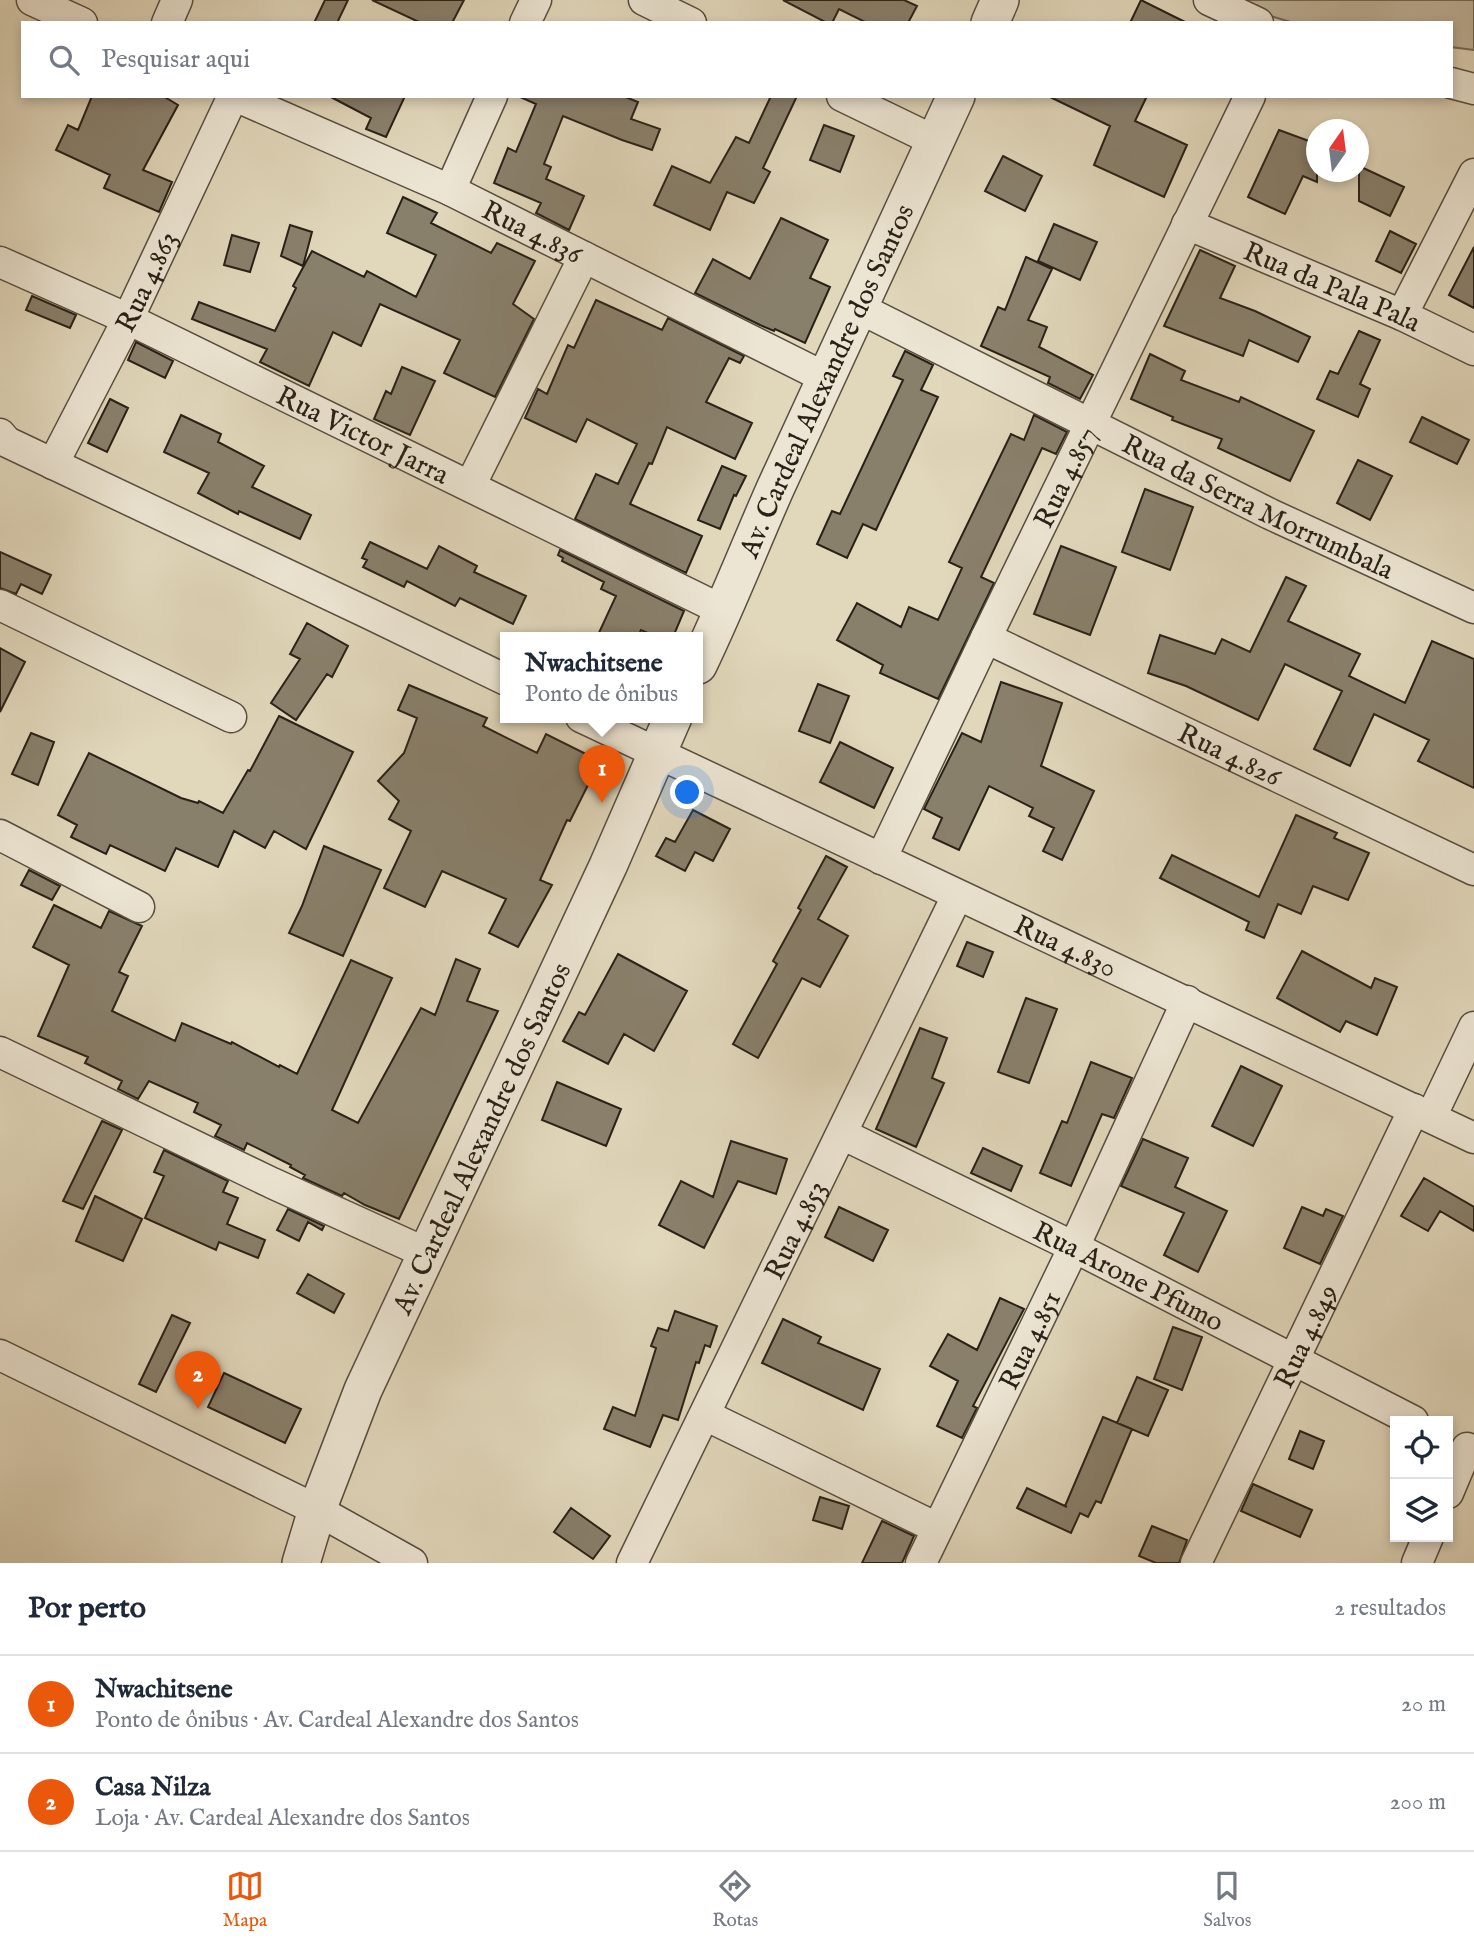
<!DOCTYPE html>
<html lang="pt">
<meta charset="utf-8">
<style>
:root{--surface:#fff;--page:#f6f6f7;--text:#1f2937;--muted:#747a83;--line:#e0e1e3;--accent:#ea580c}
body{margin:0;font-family:"IM FELL English",serif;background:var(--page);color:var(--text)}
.controls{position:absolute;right:21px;bottom:21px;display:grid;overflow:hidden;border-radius:0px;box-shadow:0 4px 10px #0003}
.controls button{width:63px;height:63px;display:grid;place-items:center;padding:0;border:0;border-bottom:2px solid var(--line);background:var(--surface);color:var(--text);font:35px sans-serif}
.compass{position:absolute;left:1306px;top:119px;width:63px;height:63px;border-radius:50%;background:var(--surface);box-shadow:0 4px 10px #0003;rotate:14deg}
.you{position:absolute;left:688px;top:793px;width:24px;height:24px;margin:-18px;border:5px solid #fff;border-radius:50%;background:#1a73e8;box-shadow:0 0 0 10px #1a73e833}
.badge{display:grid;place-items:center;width:46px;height:46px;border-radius:50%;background:var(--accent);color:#fff;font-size:23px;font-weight:700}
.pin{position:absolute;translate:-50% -58px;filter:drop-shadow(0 2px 4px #0008)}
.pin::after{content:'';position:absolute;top:37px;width:24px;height:21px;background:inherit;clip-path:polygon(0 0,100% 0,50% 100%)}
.popup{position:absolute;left:500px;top:632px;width:203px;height:91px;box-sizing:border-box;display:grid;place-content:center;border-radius:0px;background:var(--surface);filter:drop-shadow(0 2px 5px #0005);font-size:23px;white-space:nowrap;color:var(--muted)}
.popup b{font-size:26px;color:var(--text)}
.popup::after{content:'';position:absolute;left:50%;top:100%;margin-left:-14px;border:14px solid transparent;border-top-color:var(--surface)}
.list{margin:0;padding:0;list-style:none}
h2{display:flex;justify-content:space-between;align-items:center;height:91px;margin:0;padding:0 28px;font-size:30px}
h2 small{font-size:23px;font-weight:400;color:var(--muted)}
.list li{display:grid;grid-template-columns:46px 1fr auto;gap:21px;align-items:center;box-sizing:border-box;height:98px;padding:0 28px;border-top:2px solid var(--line)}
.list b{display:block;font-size:26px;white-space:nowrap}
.list p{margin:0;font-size:23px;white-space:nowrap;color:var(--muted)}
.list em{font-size:23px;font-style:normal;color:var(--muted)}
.icon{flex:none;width:38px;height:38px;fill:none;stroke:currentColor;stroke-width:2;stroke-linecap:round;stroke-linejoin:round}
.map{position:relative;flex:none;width:1474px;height:1563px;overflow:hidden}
.search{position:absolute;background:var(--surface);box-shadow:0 4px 10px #0003;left:21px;right:21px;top:21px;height:77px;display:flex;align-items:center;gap:18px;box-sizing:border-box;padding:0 24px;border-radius:0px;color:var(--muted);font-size:26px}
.sheet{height:287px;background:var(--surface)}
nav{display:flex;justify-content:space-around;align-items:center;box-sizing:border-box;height:98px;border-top:2px solid var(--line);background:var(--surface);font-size:19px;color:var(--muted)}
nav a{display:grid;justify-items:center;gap:4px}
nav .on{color:var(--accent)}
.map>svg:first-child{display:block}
</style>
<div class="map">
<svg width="1474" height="1563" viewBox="0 0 1474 1563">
<rect width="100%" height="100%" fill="#e1d7bb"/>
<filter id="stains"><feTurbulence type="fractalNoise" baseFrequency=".00286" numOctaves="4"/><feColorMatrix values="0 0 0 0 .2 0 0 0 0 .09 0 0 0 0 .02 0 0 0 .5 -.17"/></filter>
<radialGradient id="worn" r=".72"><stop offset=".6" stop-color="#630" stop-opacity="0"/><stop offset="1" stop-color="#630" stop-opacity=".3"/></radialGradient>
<path fill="#c2b89f" stroke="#766c5b" stroke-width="2" d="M1231,0H1474V50L1451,47V23H1294L1257,12Z"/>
<path fill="#89806c" stroke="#292117" stroke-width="2" d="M325,0H348L337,23H314Z
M372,0H464L452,23H421Z
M783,0H904L917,6L908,23H867L839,9L832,23H827Z
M1141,0L1187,23H1130Z
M92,96H163L178,105L143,170L172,182L159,212L104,188L110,175L56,150L68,125L78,130Z
M329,96H405L386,137L366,129L371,118Z
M518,96H623L638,102L631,119L660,129L652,150L622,140L563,116L544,164L551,167L546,179L584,196L569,230L536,213L541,203L494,183L508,148L516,152L536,104Z
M771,96H797L763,168L770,172L754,203L727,192L710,230L654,205L672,166L710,183L736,137L749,143Z
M1048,96H1147L1135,121L1187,145L1164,197L1094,165L1110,126Z
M824,125L854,136L840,172L810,160Z
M1279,130L1317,144V182L1303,176L1285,214L1248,197Z
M1003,156L1042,176L1025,211L985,191Z
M1359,166L1404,187L1390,216L1359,201Z
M403,197L437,213L431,223L491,253L497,243L535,261L513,304L534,319L495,397L444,373L460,340L380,304L361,346L333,332L309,386L260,362L267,349L192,319L199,302L275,331L296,288L293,286L312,251L364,277L367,271L416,297L436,255L387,233Z
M781,218L828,240L810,278L830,287L805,343L775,329L774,331L760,325L695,293L713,259L750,279Z
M1054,224L1097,242L1080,280L1038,261Z
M290,225L312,232L303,266L281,256Z
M1390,231L1416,244L1401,273L1376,261Z
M232,235L259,243L250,272L224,265Z
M1474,247V308L1449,295Z
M1200,250L1235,266L1220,298L1255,311L1310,337L1298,362L1249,340L1243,356L1164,326Z
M1026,257L1052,269L1028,320L1047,327L1039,347L1093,375L1080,399L1048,383L1050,377L981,346L998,307L1005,310Z
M32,296L76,315L70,328L26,310Z
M596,300L662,330L668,318L744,356L740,363L729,358L706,402L752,423L735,459L667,427L652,464L649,463L630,504L702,536L686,573L575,519L596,474L618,484L637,444L587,419L576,442L525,418L538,389L547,394L568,345L574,348Z
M1359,331L1380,340L1360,384L1370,389L1358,417L1317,399L1330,371L1338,374Z
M136,342L173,361L165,378L128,360Z
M905,351L933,365L921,390L938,397L876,530L863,524L847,558L817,544L832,511L840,514L903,380L893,376Z
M1150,354L1185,371L1181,380L1239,402L1241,397L1314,431L1290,481L1218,448L1222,439L1172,420L1173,417L1131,399Z
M402,367L435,381L410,435L374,419L386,391L391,394Z
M110,399L128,408L107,452L88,443Z
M181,415L221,434L218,442L264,466L252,487L311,515L300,539L239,511L238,514L198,493L209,473L164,452Z
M1034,415L1067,432L1056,454L1042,448L981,577L994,583L938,699L880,673L883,665L837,640L857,603L901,627L909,607L938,620L962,568L949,562L1011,434L1024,440Z
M1422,417L1469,440L1457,464L1410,442Z
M1358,460L1392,476L1370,520L1337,503Z
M722,466L746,476L736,496L734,495L720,529L698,520Z
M1145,489L1193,507L1170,570L1122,552Z
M370,542L427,569L439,546L477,566L474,572L526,596L513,624L460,598L455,606L407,581L404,587L363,567L367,560L362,558Z
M1061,546L1116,567L1090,635L1034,614Z
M560,550L684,611L673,637H657L641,630L638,637H597L616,596L601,589L604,582L562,561L563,558L558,555Z
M0,552L51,575L42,594L21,584L16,594L0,588Z
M1286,577L1306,586L1288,621L1360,654L1349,676L1405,703L1432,641L1474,659V788L1418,761L1429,740L1374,714L1350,766L1314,749L1342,691L1285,664L1258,720L1186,686L1148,673L1160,635L1215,654L1222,639L1250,652Z
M307,623L348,646L332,677L327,674L296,720L271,703L300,659L290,654Z
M0,648L25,662L0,712Z
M1001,682L1062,703L1041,766L1094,791L1062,860L1043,851L1054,828L1029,816L1033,808L989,786L959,850L933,838L942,818L924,809L962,733L981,742Z
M818,684L849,696L830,743L799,731Z
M409,685L487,718L483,726L537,753L546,734L600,761L570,821L567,820L540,880L552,885L518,947L489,933L506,899L442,871L425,907L384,888L411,831L389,819L399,801L378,781L404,753L417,718L398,710Z
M279,716L353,752L306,849L274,831L265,848L234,831L218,867L176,848L165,871L110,845L106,854L71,837L77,825L58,815L89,753L181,798L198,803L199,801L223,813L248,770L250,771Z
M31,733L54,742L38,785L12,774Z
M840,742L893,768L874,808L820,782Z
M693,810L730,829L713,861L695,852L685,871L656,856L666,838L675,842Z
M1296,815L1337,833L1334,838L1369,853L1348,900L1313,886L1301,914L1278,904L1264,938L1246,930L1249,922L1160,878L1172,855L1259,897Z
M324,846L381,870L343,956L289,933L302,906Z
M826,856L847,867L818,919L848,936L820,987L802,978L758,1058L733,1044L777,964L773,961L801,910L798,908Z
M29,870L60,886L52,900L21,885Z
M54,905L101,928L109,911L142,926L119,972L128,976L112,1011L175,1041L182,1023L231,1044L232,1042L279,1067L280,1065L297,1074L351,960L392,978L332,1110L358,1123L421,1008L435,1015L456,959L480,969L467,1001L498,1011L399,1219L365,1205L344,1193L342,1196L303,1178L305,1175L290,1167L291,1165L247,1143L244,1150L215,1136L221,1125L194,1112L198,1103L149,1081L138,1099L118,1089L122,1081L85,1063L88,1057L38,1036L69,965L33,947Z
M967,942L993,952L983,977L957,966Z
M1302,951L1371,988L1375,978L1397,987L1377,1035L1346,1021L1340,1032L1277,998Z
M618,954L687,991L654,1051L624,1034L608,1064L563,1041L579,1012L585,1015Z
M1026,998L1057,1009L1029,1083L998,1072Z
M920,1028L947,1038L932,1078L944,1083L916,1147L876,1129Z
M1091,1062L1132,1078L1114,1118L1102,1114L1071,1186L1040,1173L1062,1121L1067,1123Z
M1241,1066L1282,1086L1253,1146L1212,1126Z
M557,1082L621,1109L606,1146L542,1120Z
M102,1121L122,1130L83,1209L63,1201Z
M1143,1139L1188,1158L1175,1187L1227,1211L1198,1272L1164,1255L1184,1213L1121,1186Z
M731,1141L787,1159L776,1194L738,1181L704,1248L659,1225L681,1181L713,1197Z
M983,1148L1022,1166L1011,1191L971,1173Z
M164,1150L228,1181L223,1192L238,1198L227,1224L265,1240L258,1258L219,1242L216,1250L145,1218L164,1176L154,1172Z
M1424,1178L1474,1207V1231L1440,1211L1428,1231L1401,1216Z
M95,1196L142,1219L123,1261L76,1241Z
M839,1207L888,1230L873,1261L825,1237Z
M1302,1207L1323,1216L1326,1209L1343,1216L1320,1264L1284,1248Z
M288,1209L324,1226L322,1230L308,1222L299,1241L277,1230Z
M308,1274L344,1294L334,1313L297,1293Z
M1000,1298L1024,1309L973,1406L977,1408L962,1438L937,1426L958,1381L930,1366L948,1334L977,1350Z
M675,1311L717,1326L710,1347L705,1345L699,1363L696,1362L678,1420L663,1415L650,1447L604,1429L613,1407L635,1416L656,1348L651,1346L658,1328L668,1331Z
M172,1315L190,1323L156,1392L139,1384Z
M783,1319L821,1337L818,1343L880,1369L863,1410L762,1363Z
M1173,1327L1202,1337L1182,1390L1154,1379Z
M224,1373L301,1409L285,1443L208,1407Z
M1137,1377L1168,1390L1148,1436L1117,1423Z
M1103,1417L1132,1429L1101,1503L1096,1501L1088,1517L1080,1513L1071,1533L1017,1508L1027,1488L1067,1507L1065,1506Z
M1300,1431L1324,1441L1313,1469L1289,1459Z
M1253,1484L1312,1510L1300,1537L1241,1511Z
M820,1497L849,1506L842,1529L813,1520Z
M571,1508L610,1536L593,1559L554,1532Z
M882,1521L914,1536L902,1563H862Z
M1152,1526L1187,1540L1179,1563H1156L1139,1556Z"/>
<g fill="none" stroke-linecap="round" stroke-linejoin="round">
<g stroke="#574e40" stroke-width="33">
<g id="minor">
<path d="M32,0L82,23"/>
<path d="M644,0L691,23"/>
<path d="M1209,0L1258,23"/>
<path d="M167,23L177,0"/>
<path d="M525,23L536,0"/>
<path d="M1451,83L1474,89"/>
<path id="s1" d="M235,96L450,190L826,378"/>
<path d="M842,96L935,141"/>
<path d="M450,190L492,96"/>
<path id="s2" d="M1187,224L1402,315L1474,350"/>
<path id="s3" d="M0,262L128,319L724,611"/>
<path id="s4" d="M857,307L1270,514L1474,608"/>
<path d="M1402,315L1474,174"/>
<path d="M0,434L7,442L370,614L506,680"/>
<path id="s5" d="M53,464L128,319L233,96"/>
<path d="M470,486L584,257"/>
<path d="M0,605L231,717"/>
<path id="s6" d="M986,638L1474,870"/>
<path id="s7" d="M581,717L1474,1138"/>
<path d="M0,835L139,907"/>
<path id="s8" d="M881,859L986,638L1250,96"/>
<path d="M0,1052L272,1183L426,1253"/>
<path d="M1431,1117L1474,1027"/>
<path id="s9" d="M842,1134L1074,1247L1413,1421"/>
<path d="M0,1355L317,1510L412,1563"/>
<path d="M705,1415L937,1528"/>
<path d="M1448,1493L1467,1448"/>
<path id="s10" d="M632,1563L957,896"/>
<path id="s11" d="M921,1563L1074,1247L1187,1001"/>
<path id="s12" d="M1196,1563L1414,1109"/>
<path d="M1417,1563L1428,1537"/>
</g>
</g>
<g stroke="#574e40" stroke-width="40">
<g id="tertiary">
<path d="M990,23L1000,0"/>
<path id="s13" d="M698,665C726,607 749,548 775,489C834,358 895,227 956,96"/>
<path id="s14" d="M301,1563L317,1510L363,1390L608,866L673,717"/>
</g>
</g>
<use href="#minor" stroke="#ece5d3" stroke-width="30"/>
<use href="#tertiary" stroke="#ece5d3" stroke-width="37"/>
</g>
<g text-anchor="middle" stroke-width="7" stroke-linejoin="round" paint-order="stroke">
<g font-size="28" fill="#292117" stroke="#ece5d3">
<text dy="10" stroke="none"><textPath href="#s1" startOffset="327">Rua 4.836</textPath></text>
<text dy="10" stroke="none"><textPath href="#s5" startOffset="205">Rua 4.863</textPath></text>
<text dy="10" stroke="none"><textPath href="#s2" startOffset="158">Rua da Pala Pala</textPath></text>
<text dy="10" stroke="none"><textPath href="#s13" startOffset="312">Av. Cardeal Alexandre dos Santos</textPath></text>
<text dy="10" stroke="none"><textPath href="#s3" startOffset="402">Rua Victor Jarra</textPath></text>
<text dy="10" stroke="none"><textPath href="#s8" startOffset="424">Rua 4.857</textPath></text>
<text dy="10" stroke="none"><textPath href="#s4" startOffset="448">Rua da Serra Morrumbala</textPath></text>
<text dy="10" stroke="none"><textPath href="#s6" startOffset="270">Rua 4.826</textPath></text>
<text dy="10" stroke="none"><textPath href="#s7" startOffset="536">Rua 4.830</textPath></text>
<text dy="10" stroke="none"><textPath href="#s14" startOffset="462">Av. Cardeal Alexandre dos Santos</textPath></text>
<text dy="10" stroke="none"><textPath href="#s10" startOffset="371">Rua 4.853</textPath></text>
<text dy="10" stroke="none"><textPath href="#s9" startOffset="320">Rua Arone Pfumo</textPath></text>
<text dy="10" stroke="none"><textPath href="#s12" startOffset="252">Rua 4.849</textPath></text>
<text dy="10" stroke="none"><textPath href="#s11" startOffset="248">Rua 4.851</textPath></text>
</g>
</g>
<rect width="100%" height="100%" filter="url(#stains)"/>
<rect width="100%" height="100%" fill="url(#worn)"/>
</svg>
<div class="controls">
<button><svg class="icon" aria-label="locate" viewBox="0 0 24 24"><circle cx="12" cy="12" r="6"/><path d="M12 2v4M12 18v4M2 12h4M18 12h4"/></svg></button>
<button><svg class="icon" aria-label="layers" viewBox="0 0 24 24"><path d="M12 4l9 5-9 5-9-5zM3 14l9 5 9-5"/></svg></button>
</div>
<svg class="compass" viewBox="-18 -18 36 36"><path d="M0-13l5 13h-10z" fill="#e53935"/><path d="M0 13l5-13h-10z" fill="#747a83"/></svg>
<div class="you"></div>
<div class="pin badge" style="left:602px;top:803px">1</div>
<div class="popup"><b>Nwachitsene</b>Ponto de ônibus</div>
<div class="pin badge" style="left:198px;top:1409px">2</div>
<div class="search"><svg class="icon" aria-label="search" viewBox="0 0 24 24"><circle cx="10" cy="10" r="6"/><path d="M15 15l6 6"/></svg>Pesquisar aqui</div>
</div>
<section class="sheet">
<h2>Por perto<small>2 resultados</small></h2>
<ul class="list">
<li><span class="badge">1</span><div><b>Nwachitsene</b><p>Ponto de ônibus · Av. Cardeal Alexandre dos Santos</p></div><em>20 m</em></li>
<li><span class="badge">2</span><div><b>Casa Nilza</b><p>Loja · Av. Cardeal Alexandre dos Santos</p></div><em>200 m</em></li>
</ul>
</section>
<nav>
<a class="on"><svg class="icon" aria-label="map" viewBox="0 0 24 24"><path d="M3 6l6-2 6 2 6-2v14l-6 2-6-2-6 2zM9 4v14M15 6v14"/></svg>Mapa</a>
<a><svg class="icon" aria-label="directions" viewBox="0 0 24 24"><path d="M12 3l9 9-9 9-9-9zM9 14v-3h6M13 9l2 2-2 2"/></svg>Rotas</a>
<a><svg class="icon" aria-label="saved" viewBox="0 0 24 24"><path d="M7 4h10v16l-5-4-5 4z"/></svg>Salvos</a>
</nav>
